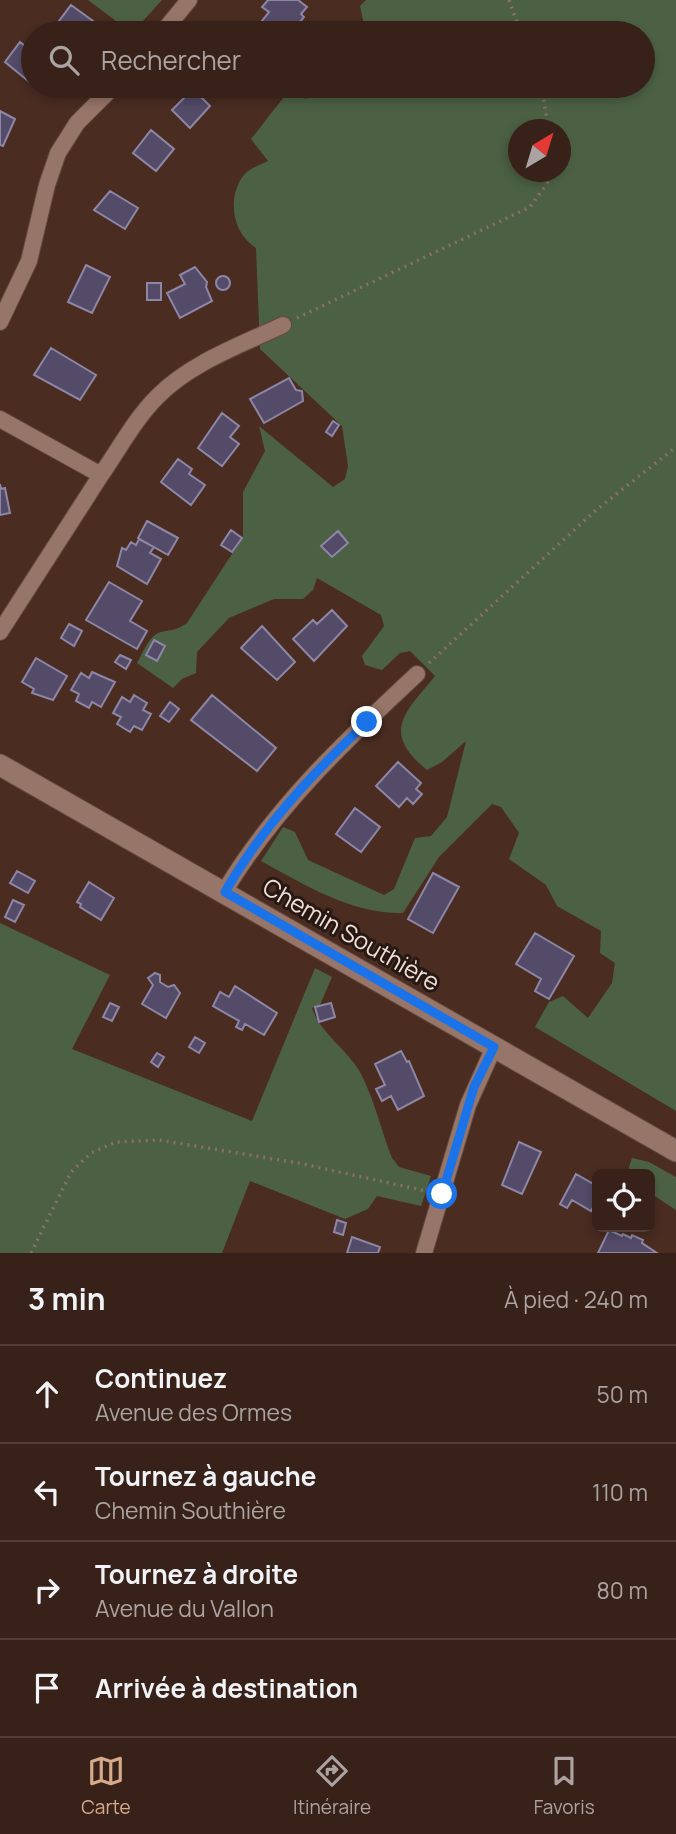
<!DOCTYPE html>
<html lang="fr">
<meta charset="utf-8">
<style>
:root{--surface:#382119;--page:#3f2922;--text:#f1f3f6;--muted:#aba3a2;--line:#523e38;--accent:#d6ab8b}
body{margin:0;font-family:Manrope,sans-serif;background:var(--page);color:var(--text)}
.controls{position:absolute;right:21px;bottom:21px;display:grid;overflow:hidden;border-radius:10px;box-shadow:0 4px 10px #0003}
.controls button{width:63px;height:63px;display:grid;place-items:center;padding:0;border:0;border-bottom:2px solid var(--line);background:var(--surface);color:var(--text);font:35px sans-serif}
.compass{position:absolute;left:508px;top:119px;width:63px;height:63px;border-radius:50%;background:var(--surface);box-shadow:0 4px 10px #0003;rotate:38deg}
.stop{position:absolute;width:21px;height:21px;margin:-16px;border:5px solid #1a73e8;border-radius:50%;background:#fff}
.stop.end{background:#1a73e8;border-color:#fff;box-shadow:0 2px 7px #0008}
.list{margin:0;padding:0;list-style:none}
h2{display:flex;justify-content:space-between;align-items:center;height:91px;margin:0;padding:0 28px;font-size:30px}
h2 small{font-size:23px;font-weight:400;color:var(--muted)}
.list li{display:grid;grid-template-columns:46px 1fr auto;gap:21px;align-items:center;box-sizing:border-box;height:98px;padding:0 28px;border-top:2px solid var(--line)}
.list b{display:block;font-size:26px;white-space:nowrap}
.list p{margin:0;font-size:23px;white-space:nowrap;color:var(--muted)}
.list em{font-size:23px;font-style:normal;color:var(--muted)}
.icon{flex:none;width:38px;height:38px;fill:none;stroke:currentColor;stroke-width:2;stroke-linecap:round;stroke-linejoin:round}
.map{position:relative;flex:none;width:676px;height:1253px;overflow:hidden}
.search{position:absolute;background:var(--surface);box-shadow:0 4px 10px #0003;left:21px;right:21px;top:21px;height:77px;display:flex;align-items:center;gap:18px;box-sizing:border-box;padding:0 24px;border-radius:38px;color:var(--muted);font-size:26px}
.sheet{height:483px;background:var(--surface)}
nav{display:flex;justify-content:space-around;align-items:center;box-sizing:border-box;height:98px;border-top:2px solid var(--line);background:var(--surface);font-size:19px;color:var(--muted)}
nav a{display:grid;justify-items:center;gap:4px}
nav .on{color:var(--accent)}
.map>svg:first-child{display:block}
</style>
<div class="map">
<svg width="676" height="1253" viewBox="0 0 676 1253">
<rect width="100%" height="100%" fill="#4a2c21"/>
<path fill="#4c6144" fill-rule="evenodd" d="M88,0H162L132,33Z
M366,0H676V1111L535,1027L549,1002L563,996L588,1018L612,983L615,963L600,953L601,931L557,906L546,885L509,859L519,833L501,807L492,804L439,857L403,913C351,914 305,885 261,861L283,827L295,832L308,860L384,895L394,889L415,838L431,836L447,817L466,741L442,762L427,770C381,732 404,714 435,676L410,651L400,653L382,670L365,665L362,656L384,626L381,615L317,578L313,590L303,599H274L229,618L197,652L196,673L182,679L173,688L137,663C143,653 149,635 161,632C174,629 175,631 187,623L243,537V492L265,451L259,426L333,487L345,479L348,466L342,426L260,349L256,248C234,235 227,202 241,179C247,169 258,166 268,161L251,139L291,88L306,99L317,86H643V33H363L365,30L360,6ZM518,130H560V172H518Z
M0,923L110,975L72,1049L252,1121L315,968L332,977L320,1005L312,1008C320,1033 346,1048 360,1072C374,1098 381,1130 392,1158L399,1167L431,1176L421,1206L377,1196L368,1209L345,1219L250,1181L222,1253H0Z
M632,1158L649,1162L676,1177V1210L650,1193V1174H631L629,1167Z"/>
<path fill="#534b68" stroke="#8e86a6" stroke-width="2" d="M268,0H298L307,7L301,14L304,17L295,28L292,25L287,32L284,29L281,33H274L261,22L269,12L262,7Z
M71,5L93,21L86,30L90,33H50Z
M243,25L253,33H236Z
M20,42L33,52V85L5,62Z
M193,89L210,106L190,128L172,110Z
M0,111L15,119L3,146L0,145Z
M151,130L174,149L156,171L133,153Z
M110,191L138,208L125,229L94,210Z
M86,265L110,277L92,313L68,302Z
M195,267L207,282L206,287L212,301L180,318L167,293L185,284L180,275Z
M216 283a7 7 0 1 1 14 0a7 7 0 1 1-14 0Z
M147,283H161V300H147Z
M51,348L96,375L80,400L34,375Z
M289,378L296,390L302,391L303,401L264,423L250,399Z
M222,413L239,426L230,437L239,444L222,466L198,448Z
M333,421L339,425L332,436L326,432Z
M178,459L192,469L189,474L205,485L191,505L161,482Z
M0,484L1,489L5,488L10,513L0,515Z
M147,521L178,538L168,555L138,538Z
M231,530L242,538L232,552L221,545Z
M338,531L348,543L332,557L321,546Z
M139,539L154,547L150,553L161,559L147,584L117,566L122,548L126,550L131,542L136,545Z
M109,582L142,601L130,621L147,631L137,649L86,620Z
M332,610L347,626L314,661L293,639L313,620L317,624Z
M69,624L82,631L74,646L61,638Z
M262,626L295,662L277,680L241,648Z
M154,640L165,646L157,661L146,655Z
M120,655L131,660L126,669L115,662Z
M36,658L67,676L53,700L32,693L34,689L22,682Z
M92,672L115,682L101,707L92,702L89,708L76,701L79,694L71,690L81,673L89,678Z
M134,695L147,703L143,710L151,714L142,730L134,726L130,732L117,724L121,717L113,713L122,697L130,702Z
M212,695L276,748L257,771L191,720Z
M170,702L179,709L169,722L160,716Z
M398,762L421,783L416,789L422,794L413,804L407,798L399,807L376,786Z
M355,808L380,827L361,852L336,834Z
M17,871L35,881L28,893L10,883Z
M433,873L459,887L433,933L408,919Z
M89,882L114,898L101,920L80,907L81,904L77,902Z
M13,900L24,905L15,922L5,917Z
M535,933L574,956L549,999L535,991L541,979L516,964Z
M155,973L160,975V982L168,987L174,985L180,993L166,1018L142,1004L153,985L148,978Z
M235,986L277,1013L264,1035L245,1024L242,1030L236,1027L239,1021L213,1006L220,992L229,997Z
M110,1003L119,1007L112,1021L103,1017Z
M331,1003L335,1017L319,1022L315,1007Z
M195,1037L205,1043L199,1053L189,1047Z
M401,1051L407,1062L409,1061L424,1096L398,1110L391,1096L382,1101L376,1089L385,1085L375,1064Z
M157,1053L164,1057L158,1067L151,1062Z
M519,1142L541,1152L522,1194L502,1185Z
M576,1174L597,1186V1200L591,1211L572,1200L567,1208L560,1204Z
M337,1220L346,1223L343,1235L334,1232Z
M609,1230L622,1236L623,1234L631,1238L632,1235L643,1240L642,1243L657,1253H598Z
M352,1237L380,1247L378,1253H347Z"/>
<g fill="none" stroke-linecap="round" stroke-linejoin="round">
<g stroke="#62493f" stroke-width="18">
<path id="street" d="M162,33L189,0
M0,322L29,261L47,185L58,153L77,123L114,86
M0,419L101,475L0,632
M101,475C119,449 135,419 157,397C190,363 241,345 283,325
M224,892C275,807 345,741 417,674
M424,1253L468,1105L494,1047"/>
</g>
<g stroke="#62493f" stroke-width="23">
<path id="secondary" d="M0,765L676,1151"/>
</g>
<path stroke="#8a6f66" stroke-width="3.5" stroke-dasharray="2 5" stroke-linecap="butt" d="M509,0L521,33
M541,86L549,130
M297,318L530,207L548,182L551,172
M429,663L595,511L676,447
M31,1253L71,1172L91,1153L116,1142L159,1140L298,1163L426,1191"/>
<use href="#street" stroke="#977568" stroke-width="16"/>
<use href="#secondary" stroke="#977568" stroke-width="21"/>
</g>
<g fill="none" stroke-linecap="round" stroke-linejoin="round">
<path stroke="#1a73e8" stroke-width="9" d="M367,722C312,774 263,826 225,892L494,1047L474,1087L442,1194"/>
</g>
<g text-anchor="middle" stroke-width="6" stroke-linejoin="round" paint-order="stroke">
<g font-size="24" fill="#f2ded7" stroke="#261914">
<text transform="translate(351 935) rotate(30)" y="8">Chemin Southière</text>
</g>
</g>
</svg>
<div class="controls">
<button><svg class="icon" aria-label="locate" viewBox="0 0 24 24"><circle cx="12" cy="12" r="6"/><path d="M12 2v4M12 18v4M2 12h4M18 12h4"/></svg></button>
</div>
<svg class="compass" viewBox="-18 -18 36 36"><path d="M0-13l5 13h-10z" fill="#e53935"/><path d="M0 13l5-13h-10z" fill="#aba3a2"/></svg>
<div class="stop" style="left:442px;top:1194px"></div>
<div class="stop end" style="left:367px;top:722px"></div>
<div class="search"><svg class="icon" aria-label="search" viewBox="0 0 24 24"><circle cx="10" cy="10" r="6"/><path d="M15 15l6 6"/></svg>Rechercher</div>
</div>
<section class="sheet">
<h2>3 min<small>À pied · 240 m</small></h2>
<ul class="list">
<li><svg class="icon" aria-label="ahead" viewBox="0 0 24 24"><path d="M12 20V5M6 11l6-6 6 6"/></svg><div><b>Continuez</b><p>Avenue des Ormes</p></div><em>50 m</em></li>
<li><svg class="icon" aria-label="left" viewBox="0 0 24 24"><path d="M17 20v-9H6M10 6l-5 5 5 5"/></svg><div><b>Tournez à gauche</b><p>Chemin Southière</p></div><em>110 m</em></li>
<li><svg class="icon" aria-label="right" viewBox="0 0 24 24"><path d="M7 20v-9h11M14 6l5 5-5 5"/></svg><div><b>Tournez à droite</b><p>Avenue du Vallon</p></div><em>80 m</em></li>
<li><svg class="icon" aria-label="arrive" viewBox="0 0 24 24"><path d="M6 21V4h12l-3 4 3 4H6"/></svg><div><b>Arrivée à destination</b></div></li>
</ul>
</section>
<nav>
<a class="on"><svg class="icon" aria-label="map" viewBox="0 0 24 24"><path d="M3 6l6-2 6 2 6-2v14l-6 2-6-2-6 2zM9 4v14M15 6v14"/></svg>Carte</a>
<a><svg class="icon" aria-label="directions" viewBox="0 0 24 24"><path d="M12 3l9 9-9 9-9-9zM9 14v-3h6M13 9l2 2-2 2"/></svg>Itinéraire</a>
<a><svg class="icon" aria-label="saved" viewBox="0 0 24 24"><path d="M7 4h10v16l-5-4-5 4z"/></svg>Favoris</a>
</nav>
